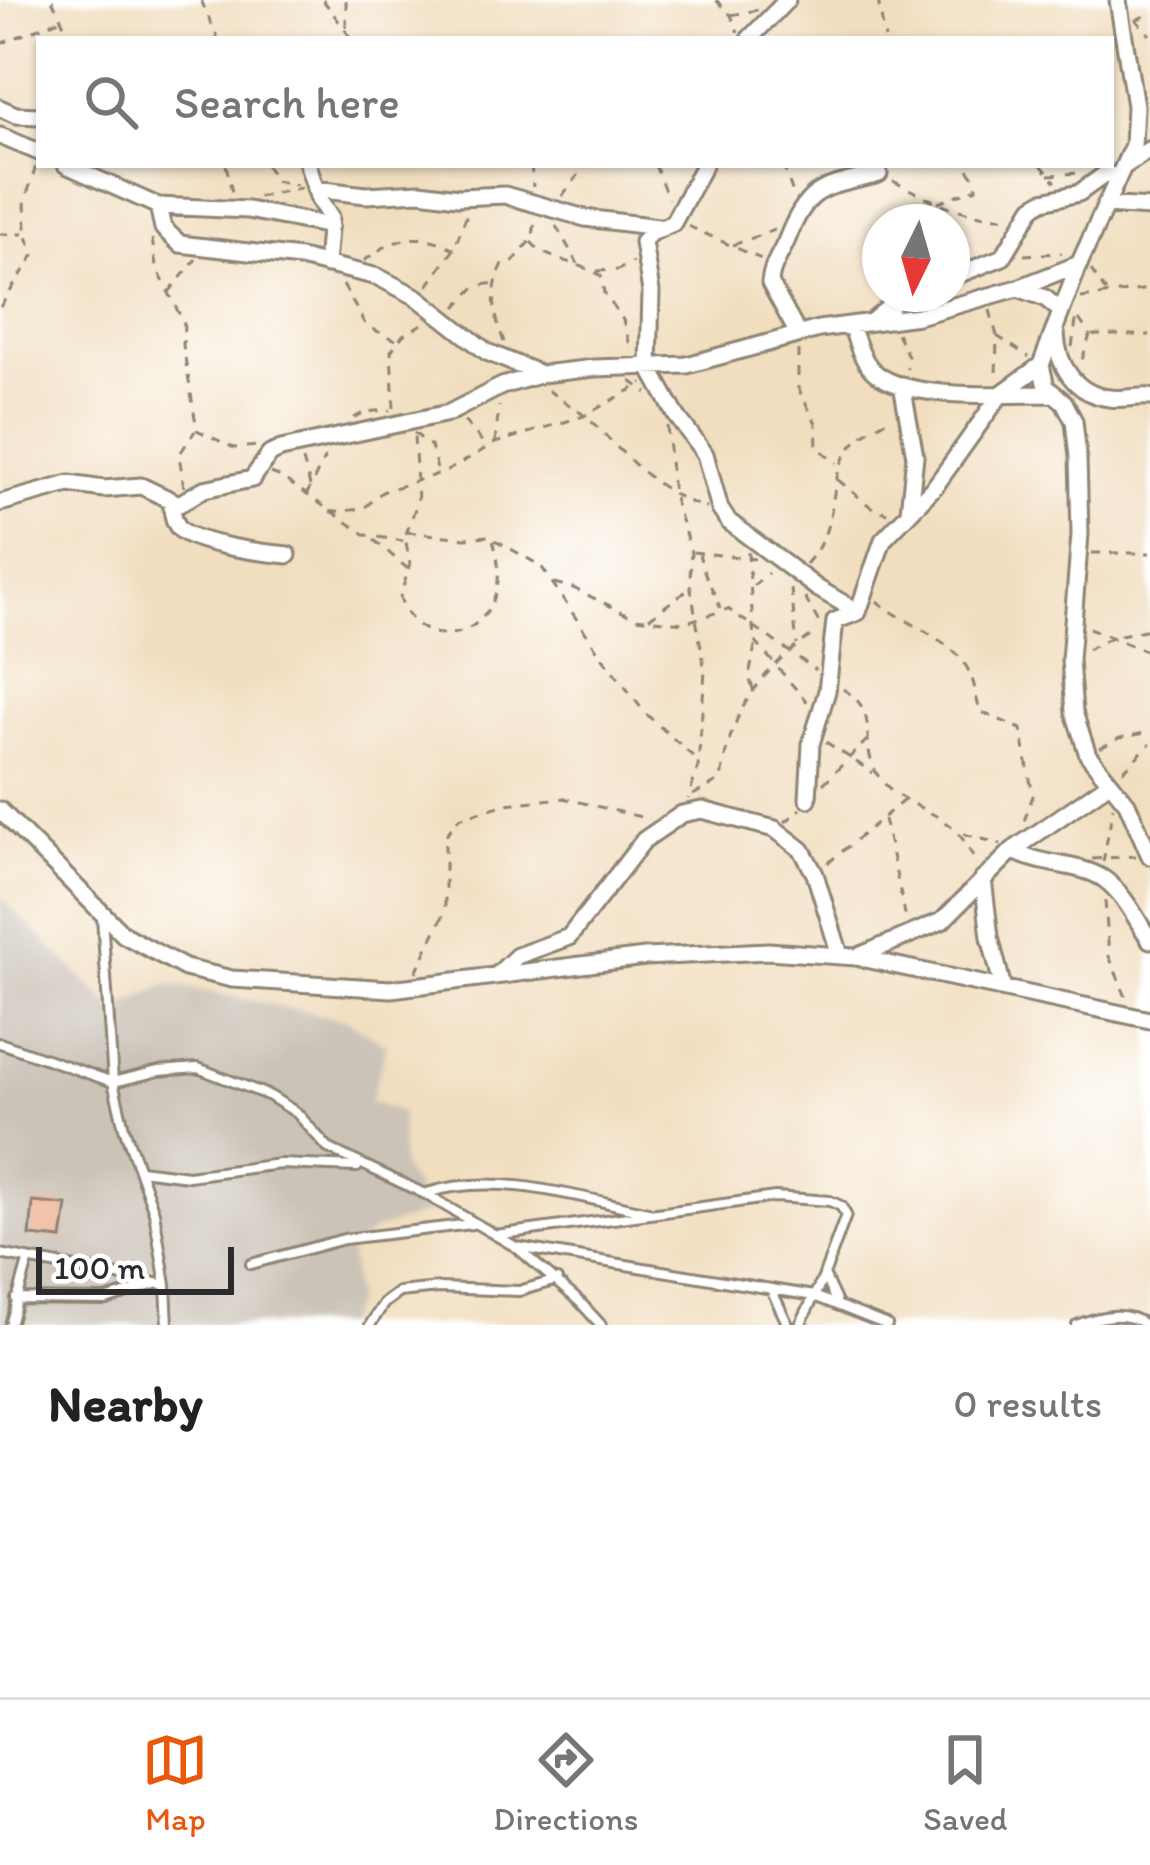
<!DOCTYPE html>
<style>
:root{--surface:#fff;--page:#f2f2f2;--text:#222;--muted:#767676;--line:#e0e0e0;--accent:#ea580c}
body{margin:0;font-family:Itim,sans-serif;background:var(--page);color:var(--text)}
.compass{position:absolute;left:862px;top:204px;width:108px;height:108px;border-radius:50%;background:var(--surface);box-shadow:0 3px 9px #0004;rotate:185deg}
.scale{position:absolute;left:36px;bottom:30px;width:198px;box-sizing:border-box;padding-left:12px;border:6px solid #2b2b2b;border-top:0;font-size:33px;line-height:42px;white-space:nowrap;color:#2b2b2b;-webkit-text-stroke:9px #fff;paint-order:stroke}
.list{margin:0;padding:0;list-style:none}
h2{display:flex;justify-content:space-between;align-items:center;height:156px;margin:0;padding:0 48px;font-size:51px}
h2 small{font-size:39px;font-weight:400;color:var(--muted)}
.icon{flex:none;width:66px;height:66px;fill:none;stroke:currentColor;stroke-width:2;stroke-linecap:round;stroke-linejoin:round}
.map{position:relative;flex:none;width:1150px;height:1325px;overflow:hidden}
.search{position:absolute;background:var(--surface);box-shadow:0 3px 9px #0004;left:36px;right:36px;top:36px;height:132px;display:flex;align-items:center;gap:30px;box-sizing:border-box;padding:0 42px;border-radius:0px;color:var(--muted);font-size:45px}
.sheet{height:372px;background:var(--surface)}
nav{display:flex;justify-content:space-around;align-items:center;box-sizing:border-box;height:168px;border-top:3px solid var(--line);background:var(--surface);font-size:33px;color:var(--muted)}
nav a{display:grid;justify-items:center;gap:6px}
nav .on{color:var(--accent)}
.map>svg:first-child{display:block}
</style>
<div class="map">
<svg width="1150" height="1325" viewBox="0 0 1150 1325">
<rect width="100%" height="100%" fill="#fff"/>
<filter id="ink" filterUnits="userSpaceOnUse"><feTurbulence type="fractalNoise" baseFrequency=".00833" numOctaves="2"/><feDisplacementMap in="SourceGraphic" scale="24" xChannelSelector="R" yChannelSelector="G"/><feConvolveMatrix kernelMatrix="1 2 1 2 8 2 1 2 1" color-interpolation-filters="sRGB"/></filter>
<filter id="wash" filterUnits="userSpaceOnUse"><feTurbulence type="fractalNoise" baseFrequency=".004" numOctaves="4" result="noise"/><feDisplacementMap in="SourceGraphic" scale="48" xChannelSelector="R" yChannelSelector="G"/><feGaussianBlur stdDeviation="2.7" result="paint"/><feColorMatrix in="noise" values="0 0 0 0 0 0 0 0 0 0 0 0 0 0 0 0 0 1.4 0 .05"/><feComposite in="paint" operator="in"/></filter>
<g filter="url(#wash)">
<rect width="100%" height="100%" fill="#f1debf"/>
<path fill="#cbc3b8" d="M0,897L114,1010L168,984L347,1020L387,1045L370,1101L401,1112L402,1168L432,1212L376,1229L350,1250L355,1301L344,1325H0Z"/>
<g id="blocks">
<path fill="#edae8e" d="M33,1202L67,1205L62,1239L30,1236Z"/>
</g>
</g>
<g filter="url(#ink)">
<use href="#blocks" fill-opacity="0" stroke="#8e8475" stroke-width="3"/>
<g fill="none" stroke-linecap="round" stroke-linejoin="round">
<g stroke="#8e8475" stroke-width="14">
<path id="lane" d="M102,917L113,1082L124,1128L154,1212L166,1285L168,1325
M0,1043L113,1082L159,1071L198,1068L270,1096L297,1113L328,1148L425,1194L516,1247L580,1302L601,1325
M140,1170L188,1176L280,1164L357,1167
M427,1193C497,1171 578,1197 648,1212
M495,1235L775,1197L830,1201L841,1206L846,1215L824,1275L836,1301
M517,1247L814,1296L887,1325
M0,1254L166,1285
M251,1264L344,1239L472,1224
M771,1289L788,1325
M16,1299L106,1300L155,1284
M10,1325L28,1262
M370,1325L384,1303L399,1292L438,1288L519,1291L557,1280
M800,1325L823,1278
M1077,1325C1100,1316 1124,1310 1146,1325"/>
</g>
<g stroke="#8e8475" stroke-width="21">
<path id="street" d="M1118,0L1135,106L1133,145L1080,262L1041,365L1046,387L1064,402L1074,421L1078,457L1080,534L1070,660L1074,712L1088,755L1127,803L1150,856
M749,39L787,0
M0,108L16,115L39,116
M0,136L39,152
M66,165L158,206L163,228L180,244L300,258L378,277L417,297L487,352L538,373
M308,165L319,200L330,217L326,265
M704,165L673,223L650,233L643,242L651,292L649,366L676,415L705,454L720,509L728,521L817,588L858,612
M1126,165L1150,149
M315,189L366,195L420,192L458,197L505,195L585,218L658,227
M1105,205L1150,208
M158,206L248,210L330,226
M952,277L1003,257L1033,207L1043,201L1079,193L1104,175L1119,176
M1018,288L1045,298L1061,311
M871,322L905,294
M851,325C857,342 862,363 877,374C911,401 1008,394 1052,394
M1056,333C1057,365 1075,394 1109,398C1122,400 1136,396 1150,397
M798,334L770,283C771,265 782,253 788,237C809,183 826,188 879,174
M902,385L915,456L909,511
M0,503L69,484L104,489L141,486L179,504L204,489L252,479L270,454L281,449L449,413L502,386L542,374L594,368L687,365L819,329L918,316L1018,288L1079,264
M171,503C173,513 173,523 181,530C200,545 264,553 288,555
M808,799L811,744L827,691L835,621L858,612L883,540L936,485L1001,394L1041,365
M0,810L124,935L185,968L232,979L391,989L645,957L768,951L856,957L1150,1020
M1013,850C1041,867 1078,862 1104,879C1124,893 1137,921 1150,940
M983,879L990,937L1003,988
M857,957L942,921L1013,850L1108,784
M497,975L517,956L569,937L644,840L682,814L702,810L775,829L802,850L815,874L840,955"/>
</g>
<path stroke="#8e8475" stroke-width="3" stroke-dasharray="9 9" stroke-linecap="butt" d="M52,0L71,39
M201,0L218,39
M323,0L352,39
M346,0V27
M716,0L731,15L738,32
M878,0L885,39
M731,15L758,10
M1135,19L1150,35
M1136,20L1150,13
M0,44L59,20
M226,165L233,197
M266,165L276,181L297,185
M531,165L533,187
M655,165L668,199
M783,165L793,193
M1041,165L1056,182
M1049,175L1080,173
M893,181C932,201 968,219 1012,217
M562,196L586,165
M258,197L301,188
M938,202L977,188L976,180L965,165
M556,226L578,264
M688,226L761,259
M0,234H24
M152,239L156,266L184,324L183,345L197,430L234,448L259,446
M531,242C548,262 579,261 601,276L604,293L623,320L632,352
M733,245L774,230
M1024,255L1062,253
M364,261C393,238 420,230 454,249
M1091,270L1106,292
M597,271L618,270L633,262
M343,285L366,326L396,340
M428,286L454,249L468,211
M169,292L196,259
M1081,298L1150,289
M0,307L34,255L26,234L25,201L36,166
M456,307L476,286L495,283
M990,310L997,336L996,377
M1079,319L1090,335L1081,363
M897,333L908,356L907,369
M1092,335H1150
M997,336L1029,357
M504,342C494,315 489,291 503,264L513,262L533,237L535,221
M1072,347L1077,315
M798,350V388L816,423L817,447L837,463
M631,381L647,393
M548,390C563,402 580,410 594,424C627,457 660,495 707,508
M394,408L391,351L403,335L426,322
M354,418L365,412L390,410
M464,421L486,446
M667,426L673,495L691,552L690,583L705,671L698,767L688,799
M414,433L431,446L438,473
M414,437L418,500L405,537L410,564L400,597C420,666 523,635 493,540
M495,443L499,406
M303,460L310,486
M271,473L281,477L366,535L403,541
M838,480L871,507L887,513
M184,487L179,455L195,431
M306,496L325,457
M330,512L363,509L382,492L447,471L495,443L584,416L643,383
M407,532L466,538L488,536L541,566L600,654L645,713L697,760
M374,540L408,569
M693,552L755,559
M699,552C702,573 713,588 720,608
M748,552L754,640L807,702
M1092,553H1150
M806,564C855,510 807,455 892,418
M554,583L573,588L635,618L683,623L728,609L816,670
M753,586L768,573
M791,589L797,645
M805,598L821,626
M877,601C904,624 956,639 970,674C976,686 975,699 981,712L1021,729L1033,796L1023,824
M649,618L689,589
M1089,628L1150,653
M1087,650L1111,637L1150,629
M753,689L749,677L755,646
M843,689C882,713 858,739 876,772C891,800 928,807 951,826C963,836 970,851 977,865
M826,742L873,773
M1100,748L1120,738L1150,732
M1123,771L1150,744
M823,784L867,740
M693,795L721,780C730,710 760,670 818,631
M884,819L907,923
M785,822L801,809
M964,834L1001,844
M1092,859L1136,856
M1103,862L1113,807
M828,863L904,800
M1105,901L1109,956L1128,1002
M416,972L445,912V836L459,818L506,804L563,798L649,819"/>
<use href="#lane" stroke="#fff" stroke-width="8"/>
<use href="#street" stroke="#fff" stroke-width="15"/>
</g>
</g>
</svg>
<svg class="compass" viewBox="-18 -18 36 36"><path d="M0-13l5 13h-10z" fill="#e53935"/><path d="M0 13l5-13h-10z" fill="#767676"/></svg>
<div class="scale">100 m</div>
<div class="search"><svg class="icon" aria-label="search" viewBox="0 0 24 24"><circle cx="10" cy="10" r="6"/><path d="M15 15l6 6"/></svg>Search here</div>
</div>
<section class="sheet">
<h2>Nearby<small>0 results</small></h2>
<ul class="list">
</ul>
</section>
<nav>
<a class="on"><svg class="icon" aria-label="map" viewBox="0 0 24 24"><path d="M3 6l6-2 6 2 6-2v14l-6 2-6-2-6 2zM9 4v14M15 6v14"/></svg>Map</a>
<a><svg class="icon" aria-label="directions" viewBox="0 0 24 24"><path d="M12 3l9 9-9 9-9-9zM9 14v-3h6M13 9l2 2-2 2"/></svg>Directions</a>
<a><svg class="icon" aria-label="saved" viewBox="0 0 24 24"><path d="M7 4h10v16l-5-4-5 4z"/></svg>Saved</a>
</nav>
